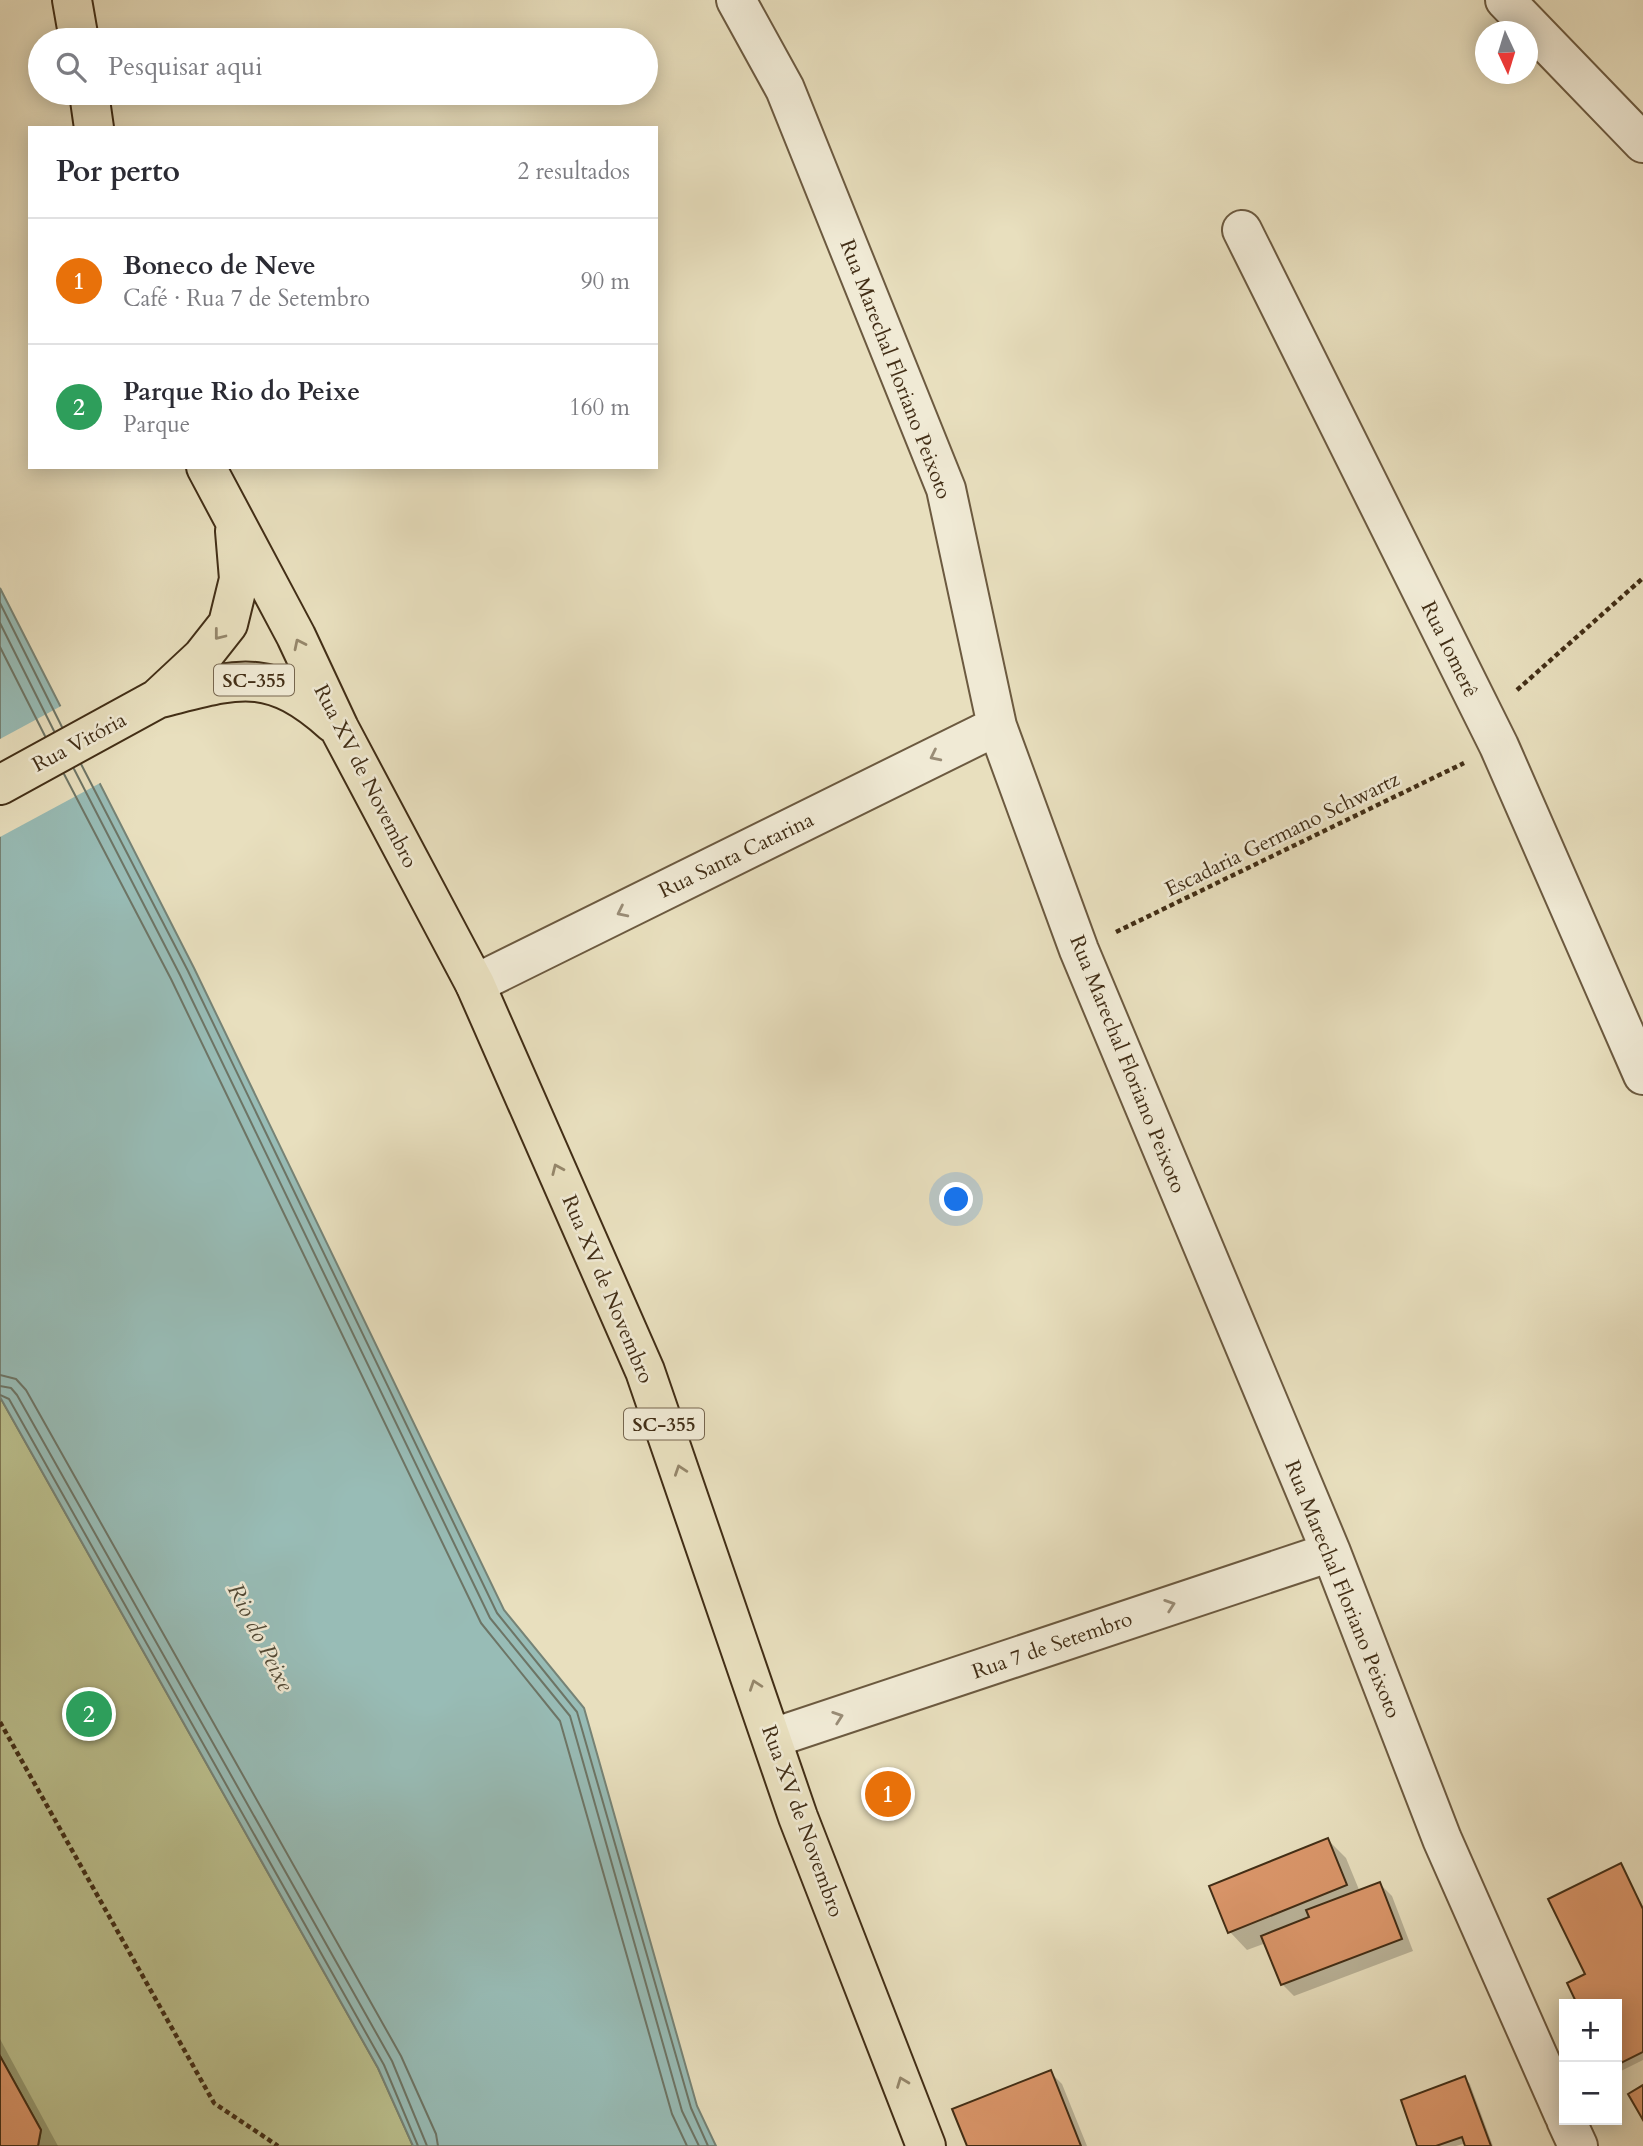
<!DOCTYPE html>
<html lang="pt">
<meta charset="utf-8">
<style>
:root{--surface:#fff;--page:#f7f7f7;--text:#2b2b33;--muted:#7c7c81;--line:#e1e1e2;--accent:#111827}
body{margin:0;font-family:Cardo,serif;background:var(--page);color:var(--text)}
.controls{position:absolute;right:21px;bottom:21px;display:grid;overflow:hidden;border-radius:0px;box-shadow:0 4px 18px #0003}
.controls button{width:63px;height:63px;display:grid;place-items:center;padding:0;border:0;border-bottom:2px solid var(--line);background:var(--surface);color:var(--text);font:35px sans-serif}
.compass{position:absolute;left:1475px;top:21px;width:63px;height:63px;border-radius:50%;background:var(--surface);box-shadow:0 4px 18px #0003;rotate:176deg}
.you{position:absolute;left:957px;top:1200px;width:24px;height:24px;margin:-18px;border:5px solid #fff;border-radius:50%;background:#1a73e8;box-shadow:0 0 0 10px #1a73e833}
.badge{display:grid;place-items:center;width:46px;height:46px;border-radius:50%;background:var(--accent);color:#fff;font-size:23px;font-weight:700}
.pin{position:absolute;translate:-50% -50%;border:4px solid #fff;box-shadow:0 2px 7px #0006}
.list{margin:0;padding:0;list-style:none}
h2{display:flex;justify-content:space-between;align-items:center;height:91px;margin:0;padding:0 28px;font-size:30px}
h2 small{font-size:23px;font-weight:400;color:var(--muted)}
.list li{display:grid;grid-template-columns:46px 1fr auto;gap:21px;align-items:center;box-sizing:border-box;height:126px;padding:0 28px;border-top:2px solid var(--line)}
.list b{display:block;font-size:26px;white-space:nowrap}
.list p{margin:0;font-size:23px;white-space:nowrap;color:var(--muted)}
.list em{font-size:23px;font-style:normal;color:var(--muted)}
.icon{flex:none;width:38px;height:38px;fill:none;stroke:currentColor;stroke-width:2;stroke-linecap:round;stroke-linejoin:round}
.map{position:relative;flex:none;width:1643px;height:2146px;overflow:hidden}
.search{position:absolute;background:var(--surface);box-shadow:0 4px 18px #0003;left:28px;top:28px;width:630px;height:77px;display:flex;align-items:center;gap:18px;box-sizing:border-box;padding:0 24px;border-radius:38px;color:var(--muted);font-size:26px}
.panel{position:absolute;background:var(--surface);box-shadow:0 4px 18px #0003;left:28px;top:126px;width:630px;height:343px;border-radius:0px}
.map>svg:first-child{display:block}
</style>
<div class="map">
<svg width="1643" height="2146" viewBox="0 0 1643 2146">
<rect width="100%" height="100%" fill="#e8dfbe"/>
<filter id="stains"><feTurbulence type="fractalNoise" baseFrequency=".00286" numOctaves="4"/><feColorMatrix values="0 0 0 0 .2 0 0 0 0 .09 0 0 0 0 .02 0 0 0 .5 -.17"/></filter>
<radialGradient id="worn" r=".72"><stop offset=".6" stop-color="#630" stop-opacity="0"/><stop offset="1" stop-color="#630" stop-opacity=".3"/></radialGradient>
<path fill="#bbc08e" stroke="#7e7752" stroke-width="2" d="M0,1397L378,2068L413,2146H38L41,2130L0,2056Z"/>
<path fill="#98bcb6" stroke="#768376" stroke-width="2" d="M0,588L194,968L504,1610L584,1708L697,2106L716,2146H413L378,2068L0,1397Z"/>
<path fill="#e8dfbe" d="M63,705L102,782L0,837V739Z"/>
<path fill="#0003" d="M1328,1840L1346,1858L1360,1892L1380,1884L1392,1896L1413,1951L1294,1996L1282,1984L1266,1943L1247,1950L1230,1932Z
M1620,1865L1643,1906V2060L1617,2073V2004H1579L1569,1984L1587,1975Z
M0,2039L58,2146H0Z
M1050,2072L1062,2084L1087,2146H969Z
M1465,2078L1470,2084L1493,2146H1467L1466,2143L1456,2146H1419Z"/>
<g fill="none" stroke-linecap="round" stroke-linejoin="round">
<path stroke="#6d7566" stroke-width="2" d="M0,603L62,727
M0,623L54,731
M0,647L45,736
M81,764L188,971L497,1613L577,1712L691,2108L708,2146
M74,769L180,975L490,1618L570,1716L682,2111L699,2146
M64,774L171,979L481,1623L560,1721L672,2114L687,2146
M0,1375L16,1379L26,1390L401,2056L436,2134L438,2146
M0,1386L11,1388L17,1395L392,2061L427,2146
M0,1395L9,1399L384,2065L418,2146"/>
</g>
<path fill="#da966a" stroke="#422e16" stroke-width="2" d="M1328,1838L1347,1885L1228,1933L1209,1886Z
M1621,1863L1643,1909V2052L1617,2065V2004H1577L1567,1983L1585,1974L1548,1899Z
M1380,1882L1402,1939L1281,1985L1261,1936L1309,1917L1306,1910Z
M0,2056L41,2130L38,2146H0Z
M1051,2070L1081,2146H967L952,2109Z
M1465,2076L1491,2146H1465L1462,2137L1436,2146H1417L1401,2100Z
M1643,2085V2120L1628,2094Z"/>
<g fill="none" stroke-linecap="round" stroke-linejoin="round">
<g stroke="#6c5a40" stroke-width="42">
<path id="minor" d="M736,0L785,89L946,489L997,726L1079,950L1331,1552L1442,1839L1564,2115
M1242,230L1499,746L1643,1075
M475,984L997,726
M773,1738L1331,1552
M1566,2120L1578,2146"/>
</g>
<g stroke="#6c5a40" stroke-width="42">
<path id="tertiary" d="M1505,0L1643,143"/>
</g>
<g stroke="#422e16" stroke-width="42">
<path id="primary" d="M72,0L79,40
M89,93L94,128
M206,467L296,636L339,728L475,984L645,1371L798,1817L926,2146
M160,698C237,679 268,665 333,723
M0,785L157,699L202,657L228,624L239,579L235,531"/>
</g>
<path stroke="#422e16" stroke-width="4.5" stroke-dasharray="5 3.5" stroke-linecap="butt" d="M1517,690L1643,578
M1116,932L1464,763
M0,1722L214,2103L278,2146"/>
<use href="#minor" stroke="#f0ead5" stroke-width="38"/>
<use href="#tertiary" stroke="#f0ead5" stroke-width="38"/>
<use href="#primary" stroke="#e8dfbe" stroke-width="38"/>
</g>
<defs><path id="oneway-chevron" d="M-2-3.5L2.5 0L-2 3.5" fill="none" stroke-width="1.6" stroke-linecap="round" stroke-linejoin="round" transform="scale(1.75)"/></defs>
<g stroke="#95866a">
<use href="#oneway-chevron" transform="translate(219 635) rotate(128)"/>
<use href="#oneway-chevron" transform="translate(299 644) rotate(-116)"/>
<use href="#oneway-chevron" transform="translate(557 1169) rotate(-114)"/>
<use href="#oneway-chevron" transform="translate(680 1470) rotate(-109)"/>
<use href="#oneway-chevron" transform="translate(755 1685) rotate(-109)"/>
<use href="#oneway-chevron" transform="translate(902 2082) rotate(-111)"/>
</g>
<g stroke="#998c76">
<use href="#oneway-chevron" transform="translate(935 756) rotate(154)"/>
<use href="#oneway-chevron" transform="translate(622 912) rotate(154)"/>
<use href="#oneway-chevron" transform="translate(1170 1605) rotate(-19)"/>
<use href="#oneway-chevron" transform="translate(838 1717) rotate(-19)"/>
</g>
<g text-anchor="middle" stroke-width="5" stroke-linejoin="round" paint-order="stroke">
<g fill="#f0ead5" stroke="#76664f" stroke-width="2">
<rect x="214" y="664.5" width="80" height="31" rx="5"/>
<rect x="624" y="1408.5" width="80" height="31" rx="5"/>
</g>
<g font-size="19" font-weight="bold" fill="#422e16">
<text x="254" y="687">SC-355</text>
<text x="664" y="1431">SC-355</text>
</g>
<g font-size="21" fill="#422e16" stroke="#f0ead5">
<text transform="translate(896 369) rotate(69)" y="7">Rua Marechal Floriano Peixoto</text>
<text transform="translate(1450 649) rotate(64)" y="7">Rua Iomerê</text>
<text transform="translate(79 742) rotate(-28)" y="7">Rua Vitória</text>
<text transform="translate(366 776) rotate(63)" y="7">Rua XV de Novembro</text>
<text transform="translate(1282 834) rotate(-26)" y="7">Escadaria Germano Schwartz</text>
<text transform="translate(736 855) rotate(-26)" y="7">Rua Santa Catarina</text>
<text transform="translate(1128 1064) rotate(68)" y="7">Rua Marechal Floriano Peixoto</text>
<text transform="translate(608 1289) rotate(67)" y="7">Rua XV de Novembro</text>
<text transform="translate(1343 1589) rotate(68)" y="7">Rua Marechal Floriano Peixoto</text>
<text transform="translate(1052 1645) rotate(-19)" y="7">Rua 7 de Setembro</text>
<text transform="translate(803 1821) rotate(70)" y="7">Rua XV de Novembro</text>
</g>
<g font-size="23" font-style="italic" fill="#534a36" stroke="#f0ead5">
<text transform="translate(261 1637) rotate(63)" y="8">Rio do Peixe</text>
</g>
</g>
<rect width="100%" height="100%" filter="url(#stains)"/>
<rect width="100%" height="100%" fill="url(#worn)"/>
</svg>
<div class="controls">
<button>+</button>
<button>−</button>
</div>
<svg class="compass" viewBox="-18 -18 36 36"><path d="M0-13l5 13h-10z" fill="#e53935"/><path d="M0 13l5-13h-10z" fill="#7c7c81"/></svg>
<div class="you"></div>
<div class="pin badge" style="left:888px;top:1794px;background:#e8710a">1</div>
<div class="pin badge" style="left:89px;top:1714px;background:#2e9e5b">2</div>
<div class="search"><svg class="icon" aria-label="search" viewBox="0 0 24 24"><circle cx="10" cy="10" r="6"/><path d="M15 15l6 6"/></svg>Pesquisar aqui</div>
<section class="panel">
<h2>Por perto<small>2 resultados</small></h2>
<ul class="list">
<li><span class="badge" style="background:#e8710a">1</span><div><b>Boneco de Neve</b><p>Café · Rua 7 de Setembro</p></div><em>90 m</em></li>
<li><span class="badge" style="background:#2e9e5b">2</span><div><b>Parque Rio do Peixe</b><p>Parque</p></div><em>160 m</em></li>
</ul>
</section>
</div>
